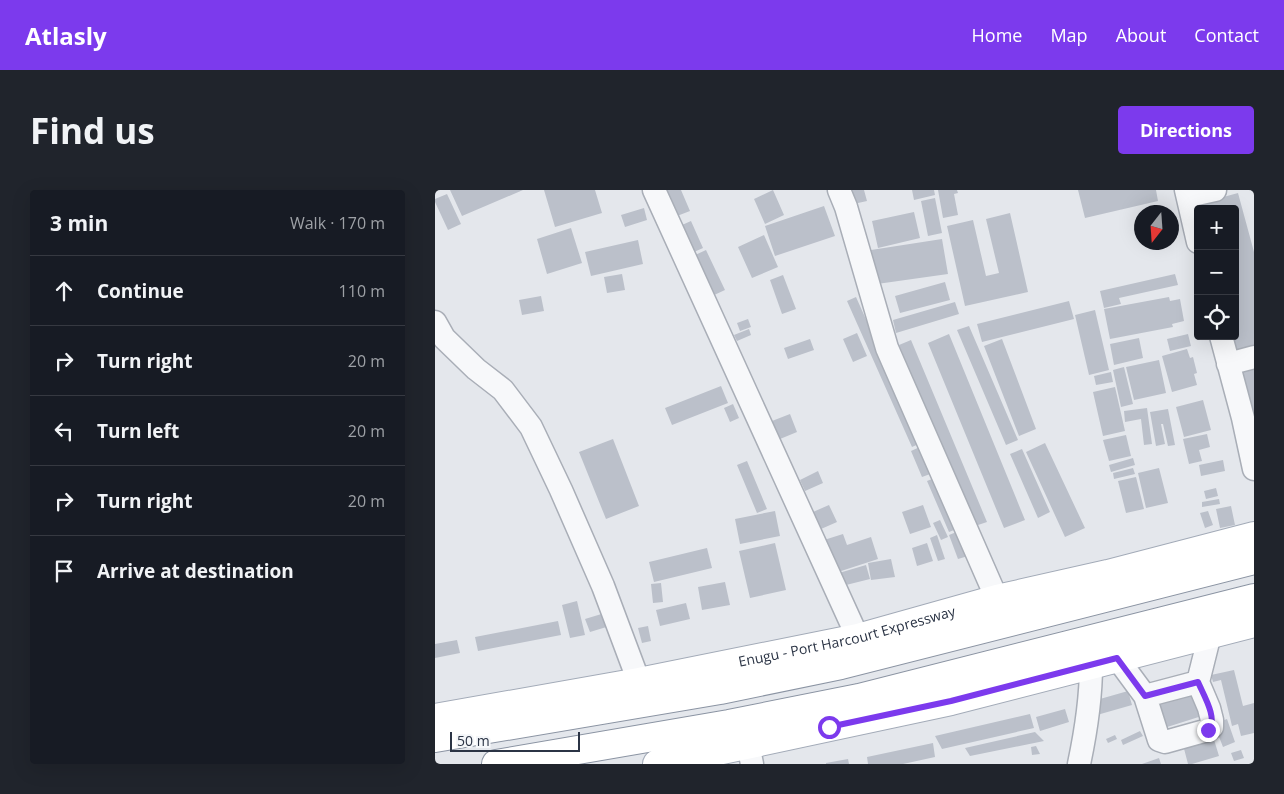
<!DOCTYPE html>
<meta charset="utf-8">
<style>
:root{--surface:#171b24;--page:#20242c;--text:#f1f3f6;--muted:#9ea1a6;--line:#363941;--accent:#7c3aed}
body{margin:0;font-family:"Open Sans",sans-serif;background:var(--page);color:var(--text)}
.controls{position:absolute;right:15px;top:15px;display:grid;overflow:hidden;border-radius:5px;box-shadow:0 5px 20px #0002}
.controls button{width:45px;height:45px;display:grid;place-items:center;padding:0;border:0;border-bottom:1px solid var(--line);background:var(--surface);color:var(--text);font:25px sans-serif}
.compass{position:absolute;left:699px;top:15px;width:45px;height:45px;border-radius:50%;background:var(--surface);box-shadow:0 5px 20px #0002;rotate:197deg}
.scale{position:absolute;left:15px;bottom:12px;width:130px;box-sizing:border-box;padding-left:5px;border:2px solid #2b3445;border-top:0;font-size:14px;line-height:18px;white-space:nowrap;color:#2b3445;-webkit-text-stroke:4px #f4f6f9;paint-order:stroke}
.stop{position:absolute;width:15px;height:15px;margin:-11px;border:4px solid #7c3aed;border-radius:50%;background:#fff}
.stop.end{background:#7c3aed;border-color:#fff;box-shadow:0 1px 5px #0008}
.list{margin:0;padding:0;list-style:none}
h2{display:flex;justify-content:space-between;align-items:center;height:65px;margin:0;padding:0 20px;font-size:21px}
h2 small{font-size:16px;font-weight:400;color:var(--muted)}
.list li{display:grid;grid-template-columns:32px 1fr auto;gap:15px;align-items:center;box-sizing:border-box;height:70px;padding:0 20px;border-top:1px solid var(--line)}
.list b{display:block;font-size:19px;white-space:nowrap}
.list em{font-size:16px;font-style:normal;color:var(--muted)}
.icon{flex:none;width:28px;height:28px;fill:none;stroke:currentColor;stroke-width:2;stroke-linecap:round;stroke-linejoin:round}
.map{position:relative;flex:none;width:819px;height:574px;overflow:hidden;border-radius:5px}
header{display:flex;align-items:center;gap:30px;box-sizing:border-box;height:70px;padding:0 25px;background:var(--accent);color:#fff}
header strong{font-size:24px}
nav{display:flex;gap:28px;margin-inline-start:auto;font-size:18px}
.intro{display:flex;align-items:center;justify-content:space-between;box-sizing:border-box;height:120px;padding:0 30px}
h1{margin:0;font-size:35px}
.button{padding:12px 22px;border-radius:5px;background:var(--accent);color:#fff;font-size:18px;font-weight:700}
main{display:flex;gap:30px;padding:0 30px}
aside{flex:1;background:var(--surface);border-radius:5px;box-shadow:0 5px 20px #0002}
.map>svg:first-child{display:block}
</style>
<header>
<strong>Atlasly</strong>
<nav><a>Home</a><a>Map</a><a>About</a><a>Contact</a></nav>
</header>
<div class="intro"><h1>Find us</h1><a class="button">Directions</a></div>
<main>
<aside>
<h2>3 min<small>Walk · 170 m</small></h2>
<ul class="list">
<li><svg class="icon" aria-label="ahead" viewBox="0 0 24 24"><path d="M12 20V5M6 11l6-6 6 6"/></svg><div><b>Continue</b></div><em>110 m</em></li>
<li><svg class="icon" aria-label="right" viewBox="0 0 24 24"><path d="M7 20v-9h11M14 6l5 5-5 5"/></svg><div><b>Turn right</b></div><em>20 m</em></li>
<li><svg class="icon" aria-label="left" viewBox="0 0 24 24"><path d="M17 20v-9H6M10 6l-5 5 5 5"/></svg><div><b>Turn left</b></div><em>20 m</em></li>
<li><svg class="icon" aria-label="right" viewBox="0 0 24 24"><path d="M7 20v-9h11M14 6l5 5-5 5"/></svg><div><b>Turn right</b></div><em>20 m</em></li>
<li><svg class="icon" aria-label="arrive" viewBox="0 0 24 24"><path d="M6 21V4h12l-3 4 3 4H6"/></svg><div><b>Arrive at destination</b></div></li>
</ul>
</aside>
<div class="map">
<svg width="819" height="574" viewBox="0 0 819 574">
<rect width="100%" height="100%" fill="#e4e7ec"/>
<path fill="#bbc0ca" d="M15,0H88L27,26Z
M109,0H160L167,23L120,37Z
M230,0H246L255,21L242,26Z
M338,0L349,25L330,34L319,9Z
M410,0H429L432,11L414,15Z
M477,0H499L500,5L479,10Z
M503,0H522L523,3L519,4L523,25L508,28Z
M643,0H721L723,11L650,28Z
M803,3L819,62V157L798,163L794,146H800V19H763L759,15Z
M12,4L26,34L13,40L0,12V9Z
M500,8L507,43L493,46L486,11Z
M389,16L400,46L340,66L330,36Z
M209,18L212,30L190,37L186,25Z
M479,22L485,48L443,58L437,31Z
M575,23L593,102L530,116L512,36L538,30L551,86L564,83L551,29Z
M256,31L268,58L259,62L247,35Z
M136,38L147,73L112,84L102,49Z
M329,45L343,77L317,88L303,57Z
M507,49L513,84L442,94L436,60Z
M203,50L208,74L156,86L150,62Z
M271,60L290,100L277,106L258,66Z
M187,84L190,100L172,103L169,87Z
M740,84L743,95L684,108L686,114L669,118L665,101Z
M348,85L361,119L347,124L335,90Z
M510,92L515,110L465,123L460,106Z
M106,106L109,121L87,125L84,110Z
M421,107L486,253L477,257L412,111Z
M734,107L735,111L745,109L749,131L737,134L738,137L675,149L669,119Z
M634,111L639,129L547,152L542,134Z
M520,112L524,124L461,143L458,130Z
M660,120L674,180L654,185L640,125Z
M313,129L316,137L305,141L302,133Z
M534,136L583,250L571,255L522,140Z
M314,139L316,145L302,151L299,145Z
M422,143L432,166L418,172L408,149Z
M514,144L590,330L569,338L493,153Z
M753,144L756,156L735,161L732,149Z
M704,148L708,168L679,175L675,154Z
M375,149L379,160L353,169L349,158Z
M567,149L601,239L584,246L549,156Z
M476,150L552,332L540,336L464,155Z
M752,159L755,168L758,167L762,183L759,184L762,195L737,202L727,166Z
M724,170L731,203L699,210L691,177Z
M819,173V254L798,179Z
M689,177L698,214L686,217L678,180Z
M676,182L678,192L661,195L659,186Z
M286,196L293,213L237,235L230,218Z
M680,197L690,241L668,246L658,202Z
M768,210L776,240L749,247L741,217Z
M298,214L304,228L295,232L289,218Z
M712,218L717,254L709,255L706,229L690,232L689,221Z
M733,219L740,255L733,256L728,234H726L730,254L721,256L715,222Z
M355,224L362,242L345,249L337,231Z
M772,244L775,257L764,260L767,271L754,274L748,249Z
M691,245L696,266L674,271L668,250Z
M178,249L204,316L171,329L144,262Z
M610,253L650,338L630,347L591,262Z
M487,256L498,283L487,287L476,261Z
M587,259L615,322L603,328L575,264Z
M698,268L700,275L676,282L674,275Z
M788,270L790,281L766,286L764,275Z
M312,271L332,319L322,323L302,275Z
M698,278L700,284L679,289L678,283Z
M724,278L733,313L711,318L703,283Z
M383,281L388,293L370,301L365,290Z
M502,287L524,338L514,342L492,291Z
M701,287L709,319L691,323L683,291Z
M781,298L783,306L771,309L769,301Z
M784,309L785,314L767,317V312Z
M394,315L402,332L386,339L378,322Z
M488,315L496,337L475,344L467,322Z
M796,316L800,335L785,338L781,319Z
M340,321L345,346L305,354L300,329Z
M773,321L778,335L770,338L765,323Z
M505,330L513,347L506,350L498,333Z
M524,341L533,366L523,369L514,345Z
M408,344L412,355L436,347L443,369L400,383L389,350Z
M502,345L510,369L503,371L495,348Z
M340,353L351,400L315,408L304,361Z
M492,353L498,371L482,376L477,358Z
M272,358L277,378L219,392L214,372Z
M456,369L460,387L436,390L433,373Z
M431,375L435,389L407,396L404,383Z
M290,392L295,415L267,420L263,397Z
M226,393L228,412L218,413L216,394Z
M142,411L150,445L135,448L127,415Z
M251,413L255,429L225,436L221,420Z
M173,422L178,435L155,442L150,429Z
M123,431L126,445L43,461L40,447Z
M213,436L216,451L207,453L203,438Z
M22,450L25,463L0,468V454Z
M799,480L808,516L819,513V543L806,546L803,534L797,536L786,490L778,492L776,485Z
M761,497L770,525L729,538L721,509Z
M693,501L697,515L662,525L658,511Z
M630,519L634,532L605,541L601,527Z
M595,524L599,538L507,559L500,546Z
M792,529L800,552L788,557L779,534Z
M705,541L708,546L688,555L686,550Z
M600,542L609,551L535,566L530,558Z
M777,543L784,566L757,574H753L747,551Z
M680,545L682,549L673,553L671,549Z
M498,553L500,567L468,574H433L432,567Z
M601,556L605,564L597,565L596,557Z
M806,560L809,568L799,571L796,563Z
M724,568L726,574H707Z
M413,569L414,574H391V573Z"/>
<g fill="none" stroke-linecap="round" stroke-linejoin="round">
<g stroke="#a9aeb7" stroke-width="25">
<path id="minor" d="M219,0L423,448
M404,0L411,17L452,158L562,409
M751,0L763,52
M753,6L780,0
M0,132L9,148L41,179L68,200L96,237L126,300L168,396L204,492
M786,146L808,228L819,279
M793,174L819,167
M682,468L710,506L724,550L730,552L773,540L777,537V530L774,518L763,492L775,444
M710,506L763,492
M313,554L317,574
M644,574C651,541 656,508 656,475"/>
</g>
<g stroke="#a3abb8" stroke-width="30">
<g id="major">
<path id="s1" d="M0,528L204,492L423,448L562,409L673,384L819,346"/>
<path d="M222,574L516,511L819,433"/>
</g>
</g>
<g stroke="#8b94a3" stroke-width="30">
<path id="highway" d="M0,548L285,500L406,475L819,370
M61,574L294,534L424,508L819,408"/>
</g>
<use href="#minor" stroke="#f7f8fa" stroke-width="22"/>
<use href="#major" stroke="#fff" stroke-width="28"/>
<use href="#highway" stroke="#fff" stroke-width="28"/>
</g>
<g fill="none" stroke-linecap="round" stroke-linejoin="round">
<path stroke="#7c3aed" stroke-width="6" d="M394,537L516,511L682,468L710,506L763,492C768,504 784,530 773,540"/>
</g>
<g text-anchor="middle" stroke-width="5" stroke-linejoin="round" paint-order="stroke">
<g font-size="14" fill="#2b3445" stroke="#f4f6f9">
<text dy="5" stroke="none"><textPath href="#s1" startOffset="420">Enugu - Port Harcourt Expressway</textPath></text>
</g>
</g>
</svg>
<div class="controls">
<button>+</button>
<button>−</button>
<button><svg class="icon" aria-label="locate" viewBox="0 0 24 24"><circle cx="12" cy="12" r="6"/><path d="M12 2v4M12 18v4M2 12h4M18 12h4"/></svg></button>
</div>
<svg class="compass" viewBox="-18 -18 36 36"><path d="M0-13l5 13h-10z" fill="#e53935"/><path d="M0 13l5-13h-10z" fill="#9ea1a6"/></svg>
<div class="scale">50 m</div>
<div class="stop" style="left:394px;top:537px"></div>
<div class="stop end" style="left:773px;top:540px"></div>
</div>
</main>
